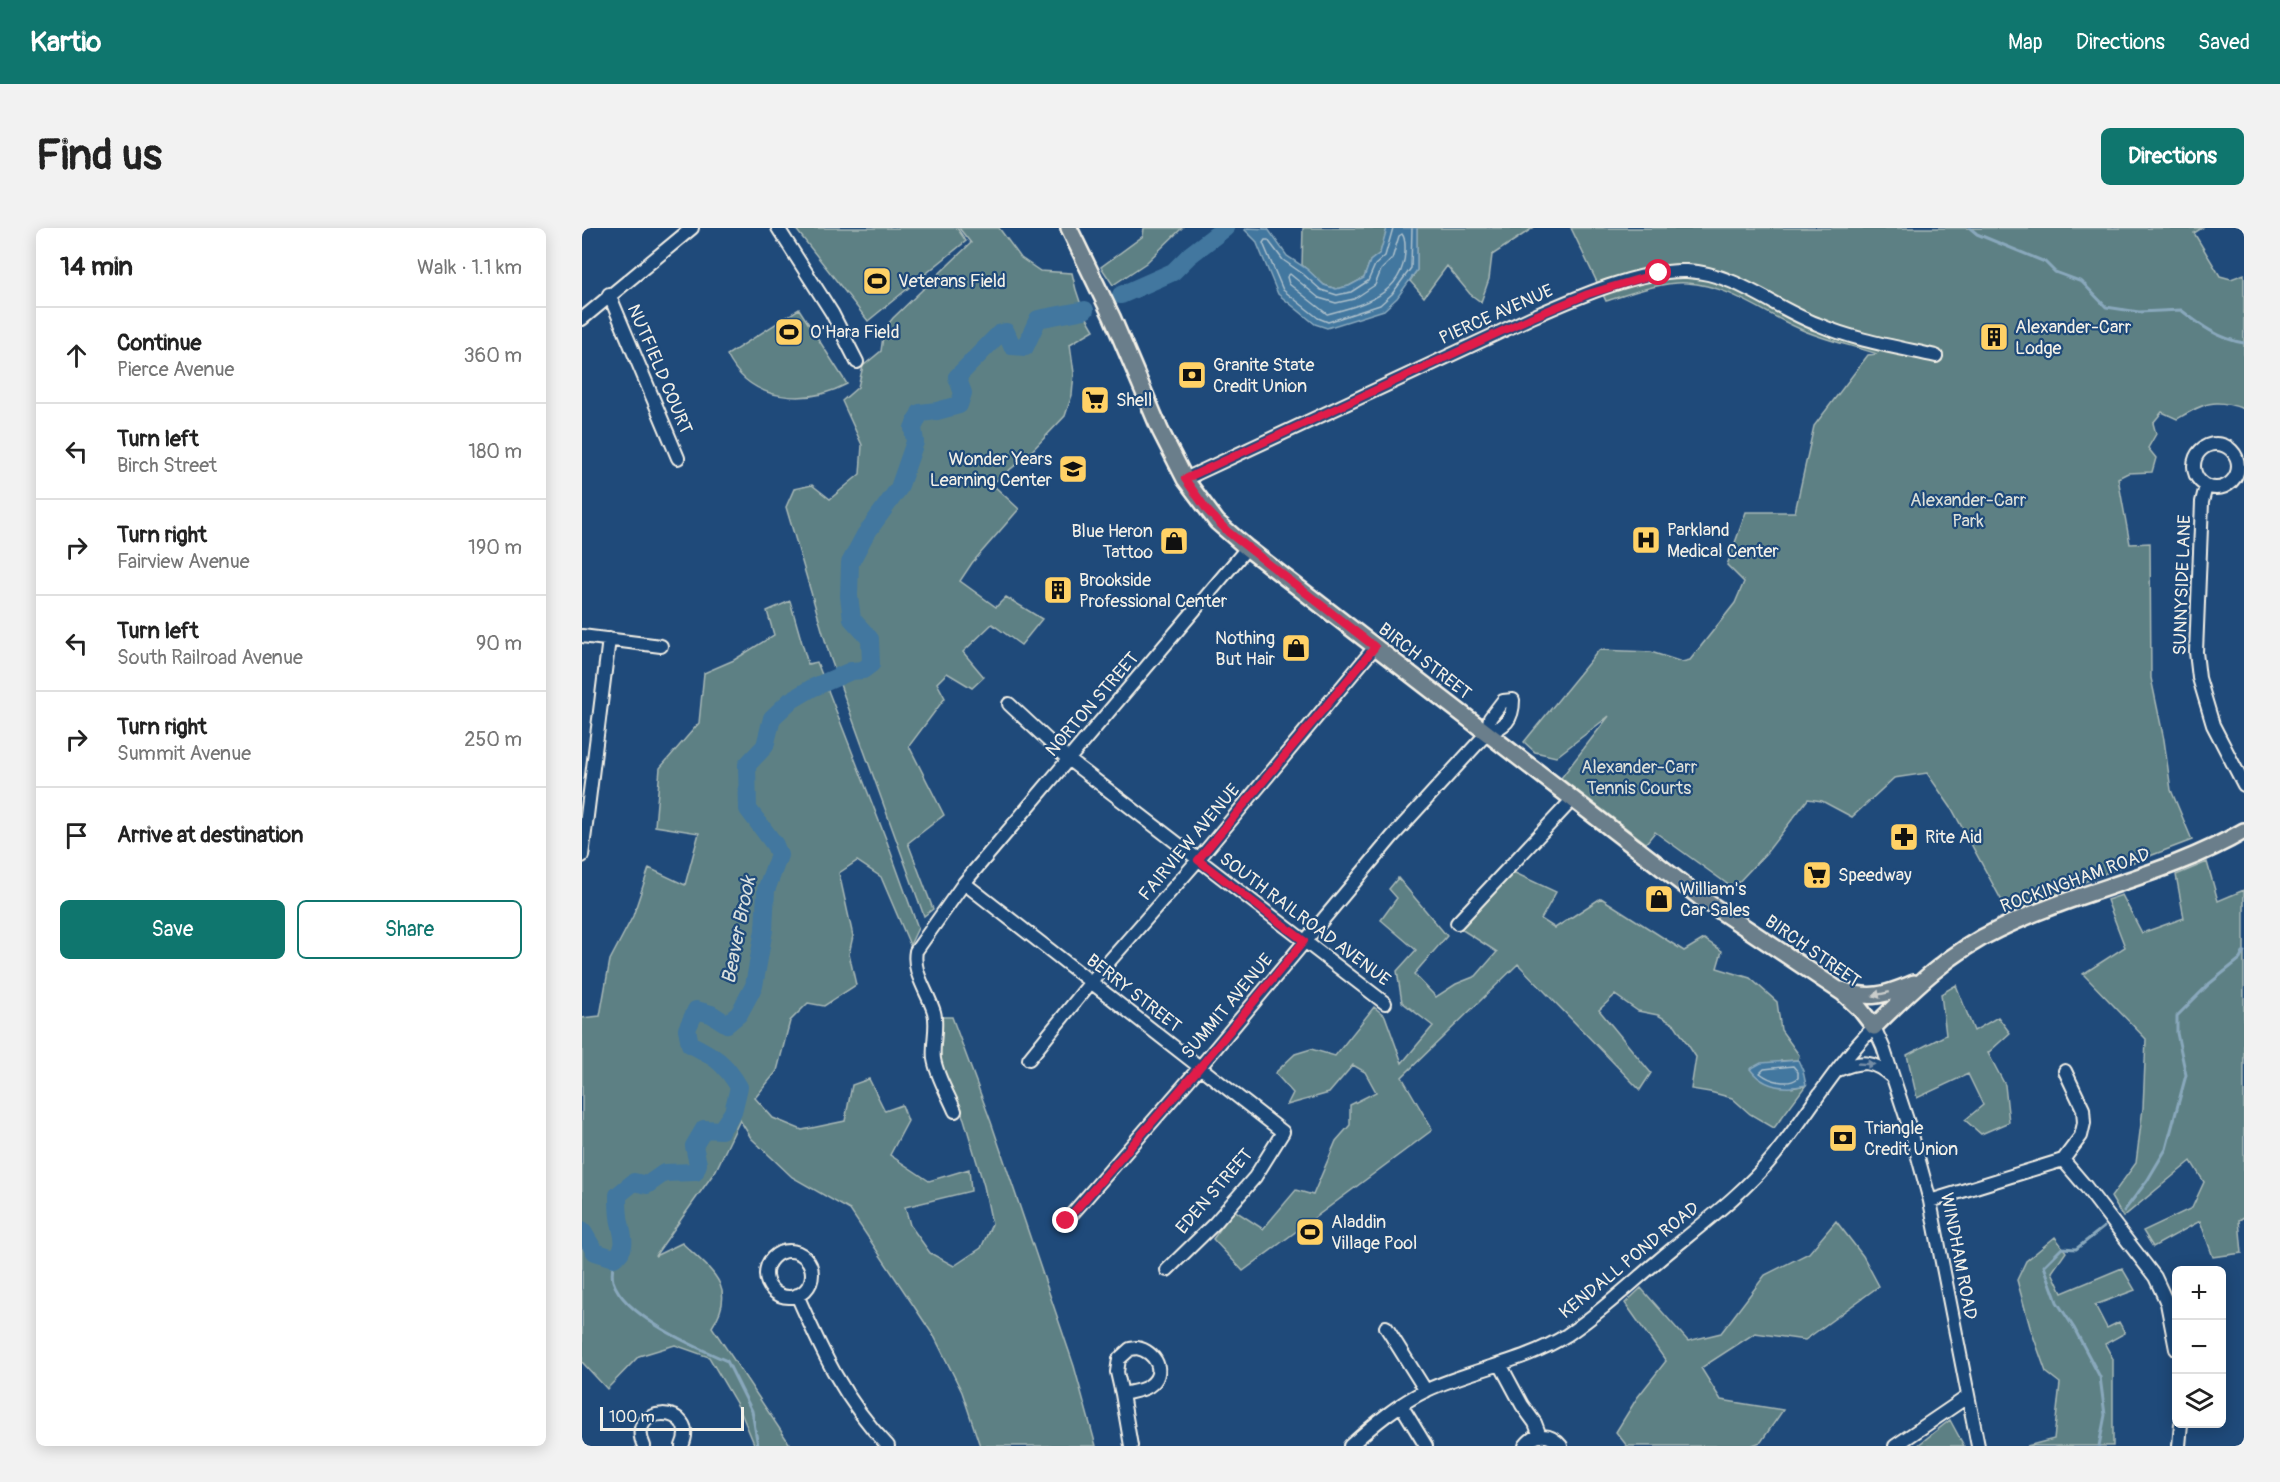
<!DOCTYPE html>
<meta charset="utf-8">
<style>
:root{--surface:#fff;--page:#f2f2f2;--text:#222;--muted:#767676;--line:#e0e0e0;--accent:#0f766e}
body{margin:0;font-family:Pangolin,sans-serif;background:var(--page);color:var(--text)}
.controls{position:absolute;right:18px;bottom:18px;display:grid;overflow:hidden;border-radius:9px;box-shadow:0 3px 15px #0003}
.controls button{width:54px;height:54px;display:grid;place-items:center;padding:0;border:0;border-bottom:2px solid var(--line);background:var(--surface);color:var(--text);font:30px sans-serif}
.scale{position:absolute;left:18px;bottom:15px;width:144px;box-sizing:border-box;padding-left:6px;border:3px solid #f4f1e8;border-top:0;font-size:16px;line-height:21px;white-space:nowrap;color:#f4f1e8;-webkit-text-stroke:4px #1f4a7a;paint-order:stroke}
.stop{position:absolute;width:18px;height:18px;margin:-14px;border:4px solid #e11d48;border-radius:50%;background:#fff}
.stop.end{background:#e11d48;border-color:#fff;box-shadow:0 2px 6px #0008}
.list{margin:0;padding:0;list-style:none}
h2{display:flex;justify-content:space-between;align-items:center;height:78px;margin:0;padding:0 24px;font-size:26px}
h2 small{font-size:20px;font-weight:400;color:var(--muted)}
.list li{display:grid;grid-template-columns:39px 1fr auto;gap:18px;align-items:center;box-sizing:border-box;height:96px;padding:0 24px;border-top:2px solid var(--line)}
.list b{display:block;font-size:22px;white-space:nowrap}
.list p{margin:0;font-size:20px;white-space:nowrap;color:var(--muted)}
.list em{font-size:20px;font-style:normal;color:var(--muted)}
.actions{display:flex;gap:12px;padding:18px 24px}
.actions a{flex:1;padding:14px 0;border:2px solid var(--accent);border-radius:9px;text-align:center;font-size:21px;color:var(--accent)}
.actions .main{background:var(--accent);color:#fff}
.icon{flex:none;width:33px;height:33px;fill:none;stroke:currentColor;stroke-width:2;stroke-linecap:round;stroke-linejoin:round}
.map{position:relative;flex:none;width:1662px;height:1218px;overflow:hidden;border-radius:9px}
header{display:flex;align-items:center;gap:36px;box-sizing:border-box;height:84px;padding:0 30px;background:var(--accent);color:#fff}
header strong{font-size:28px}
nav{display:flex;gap:33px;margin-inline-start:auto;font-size:21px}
.intro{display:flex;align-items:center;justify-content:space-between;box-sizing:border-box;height:144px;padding:0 36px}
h1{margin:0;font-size:42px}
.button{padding:15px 27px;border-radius:9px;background:var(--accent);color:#fff;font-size:21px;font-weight:700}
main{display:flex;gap:36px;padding:0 36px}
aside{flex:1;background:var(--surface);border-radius:9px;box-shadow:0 3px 15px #0003}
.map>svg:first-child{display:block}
</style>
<header>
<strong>Kartio</strong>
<nav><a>Map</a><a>Directions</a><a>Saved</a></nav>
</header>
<div class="intro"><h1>Find us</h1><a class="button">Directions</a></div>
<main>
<aside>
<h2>14 min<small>Walk · 1.1 km</small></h2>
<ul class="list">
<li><svg class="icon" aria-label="ahead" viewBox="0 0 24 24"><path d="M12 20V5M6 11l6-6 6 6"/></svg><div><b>Continue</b><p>Pierce Avenue</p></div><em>360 m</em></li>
<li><svg class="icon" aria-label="left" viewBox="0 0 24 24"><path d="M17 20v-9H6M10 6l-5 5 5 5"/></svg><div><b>Turn left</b><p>Birch Street</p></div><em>180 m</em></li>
<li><svg class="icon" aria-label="right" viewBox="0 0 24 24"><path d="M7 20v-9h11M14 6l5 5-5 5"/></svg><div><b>Turn right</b><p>Fairview Avenue</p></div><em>190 m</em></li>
<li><svg class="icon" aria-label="left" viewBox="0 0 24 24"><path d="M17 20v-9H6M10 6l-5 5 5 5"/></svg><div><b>Turn left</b><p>South Railroad Avenue</p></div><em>90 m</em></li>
<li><svg class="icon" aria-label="right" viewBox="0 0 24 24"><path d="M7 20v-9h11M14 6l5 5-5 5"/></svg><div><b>Turn right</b><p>Summit Avenue</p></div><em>250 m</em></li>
<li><svg class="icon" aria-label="arrive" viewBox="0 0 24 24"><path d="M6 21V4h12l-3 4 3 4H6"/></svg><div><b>Arrive at destination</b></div></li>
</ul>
<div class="actions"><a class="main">Save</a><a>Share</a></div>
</aside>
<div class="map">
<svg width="1662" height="1218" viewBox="0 0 1662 1218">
<rect width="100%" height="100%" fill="#1f4a7a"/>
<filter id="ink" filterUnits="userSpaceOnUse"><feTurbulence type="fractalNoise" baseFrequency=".0167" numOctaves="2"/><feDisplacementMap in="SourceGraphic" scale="12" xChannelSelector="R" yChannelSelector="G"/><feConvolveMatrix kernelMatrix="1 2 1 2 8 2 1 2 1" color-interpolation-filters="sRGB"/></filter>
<g filter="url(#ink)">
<path fill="#5d8084" stroke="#a8b8b6" stroke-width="1.5" d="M213,0H375L384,13L286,93Z
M377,0H417L439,30L458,43L490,45C494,66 500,84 512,102L488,116L492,145L490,167L483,188L446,227L410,256L437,281L390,335L378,353L414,379L424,369L460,391L439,417L410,396L381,424L402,449L390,460L365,445L355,455L363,470L327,518L362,587L326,615L351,681L342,688L248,429L204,279L212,261L230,257L248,271L278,246L280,217L260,173L276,159L281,138L299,123L302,101L311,90L389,15Z
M562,0H600L564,35L531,57L519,39L561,8Z
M721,0H804L805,2L798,25L788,33L782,50L767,58L754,61L742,57L720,37Z
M835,0H951L910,27L907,51L899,74L888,66L865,38L842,69L828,53L835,42Z
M989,0H1620L1612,5L1638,48L1649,51L1662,46V181C1631,169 1621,176 1595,191L1580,184L1571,195L1574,206L1566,220L1574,230L1570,244L1546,245L1536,250L1548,316L1568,315L1569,450L1582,512L1589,562L1610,612L1531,642L1427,686L1370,581L1345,545L1312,550L1270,589L1240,573L1226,571L1185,624L1151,660L1073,604L1064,615L979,550L1027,488L974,529L953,524L942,514L1017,422L1069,424L1100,434L1108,432L1153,375L1162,354L1145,337L1164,284H1213L1232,198L1286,127L1295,126C1269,117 1241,112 1216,100C1180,84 1146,57 1105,55C1082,53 1047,66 1024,73Z
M217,81L265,156C223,178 168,174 145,127Z
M208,373L226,436L235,434L304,611L336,700L328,717L299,649L275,633L257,645L271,708L267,726L274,757L242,778L226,775L208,793L195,843L173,870L191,890L220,902L263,893L270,857L287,851L303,883L320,877L326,893L308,927L347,953L387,941L389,963L323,979L328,997L348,1025L372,1038L399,1020L410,996L402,958L382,891L357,838V801L359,789H370L409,894L492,1138L514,1218H398L380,1164L353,1110L268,982L210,949L169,910L158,892L134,942L73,1028L100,1015C128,1041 157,1059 130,1099L209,1218H173L157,1180L127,1129L93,1117L57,1128L25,1161L0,1134V790L18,788L28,732L51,688L67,640L103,657L117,605L73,598L78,540L117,495L122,445L152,432L192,407L185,383Z
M1625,634L1636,673L1662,662V989L1657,992L1660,1025L1631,1029L1618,993L1571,1019L1561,1003L1610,980L1622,954L1609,933L1541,989L1529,969L1554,935L1561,880L1564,811L1501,746L1543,719L1525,672L1540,667L1560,705L1602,690L1594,647Z
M931,644L974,664L959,691L973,700L1019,670L1102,723L1122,711L1140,723L1135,740L1168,750L1195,774L1199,802L1217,827L1216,832L1199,833L1210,860L1224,857L1192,900L1168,886L1150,870L1128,864L1109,861L1114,829L1093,797L1076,787L1056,783L1033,767L1017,782L1069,845L1058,862L936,736L820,849L850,901L849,903L661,1043L631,1011L652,982L681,1001L714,962L731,967L754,913L768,897V877L794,864L783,844L771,837L747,865L705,877L711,865L693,845L713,826L729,821L753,828L792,779L803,788L820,835L851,798L820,774L815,743L834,722L799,692L815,670L807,661L816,650L865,708L832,746L854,769L874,756L894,748L915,724L879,701Z
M1374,757L1392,803L1416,789L1428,805L1406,825L1423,857L1427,894L1399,906L1383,892L1401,877L1386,846L1335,870L1325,827L1364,807L1359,766Z
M1254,993L1281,1028L1297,1058L1223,1112L1173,1105L1119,1140L1139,1172L1201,1182L1179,1214L1168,1218H1045L1034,1204L1055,1170L1084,1133L1043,1075L1059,1060L1106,1113L1139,1105L1183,1047L1227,1025Z
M1473,1009L1484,1024L1470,1044L1480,1065L1540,1040L1553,1062L1513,1077L1525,1100L1537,1094L1543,1105L1523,1116L1531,1131V1218H1445L1472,1211L1478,1155L1464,1144L1448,1099L1435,1052L1444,1033Z
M1368,1192L1382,1218H1335Z"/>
<path fill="#42779f" stroke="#89a8bc" stroke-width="1.5" d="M665,0L686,1L705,28L725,41L742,57L754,61L767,58L782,50L788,33L798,25L805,0H835V42L815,70L802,82L745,100L733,96L696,66L674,13L663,2Z
M1216,832L1221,843L1224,857C1202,862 1182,860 1168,841L1179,835Z
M730,995L733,997V1006L739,1011L738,1014L724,1008L723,1003Z"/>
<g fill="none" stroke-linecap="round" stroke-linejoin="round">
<path stroke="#adc0cb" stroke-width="1.5" d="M811,0L803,28L793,37L786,53L769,64L755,67L739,62L721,46L701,32L686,12H683L681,15L701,62L736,90L746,94L798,77L810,66L829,40L830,0
M820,6C824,11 823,17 823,24C821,67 780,77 745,86L707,56L705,49L708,46L737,70L754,75L772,71L793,57L799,42L810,31L817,8Z
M1211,838L1216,844V850C1206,858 1188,853 1178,845L1182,841Z"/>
<path stroke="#89a8bc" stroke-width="3" d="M1388,0L1395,6L1463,34L1473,44L1500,54L1524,79L1557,84L1599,82C1618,97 1637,111 1662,115
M1542,983L1565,953L1584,921L1604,847L1595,805V788L1627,756L1658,731L1662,723
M32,1030C31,1037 29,1046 31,1053C42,1088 113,1119 145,1133L170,1183L176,1218
M1517,1218L1523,1187L1518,1149L1492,1100L1475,1074L1462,1038L1480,1020L1494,1021L1522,999"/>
<path stroke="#42779f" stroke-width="18" d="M539,67L591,44L608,27L643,0
M0,1002L13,1024L32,1030C49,1019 38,1003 37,988C36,981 36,974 36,967L52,954L65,957L82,945L113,944L116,936L112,918L122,901L139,902L151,884L157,859C143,835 132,828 108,816L105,801L114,782L129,786L145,796L157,786L172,758L182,702L184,662L197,627L193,617L166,581L165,537L183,518L190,490L208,473L230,460L269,443L281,442L289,436L288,411L270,391L267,368L268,335L283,307L317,260L333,214L331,200L338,185L355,183L377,177L381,165L375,149L417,106L424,104L430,118L443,119L456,91L503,82"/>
<g stroke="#f4f1e8" stroke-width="16">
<path id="minor" d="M196,0L250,85L275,134
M27,66L96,230
M0,91L110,0
M1612 238a22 22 0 1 1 44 0a22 22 0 1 1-44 0Z
M603,251L948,90C991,71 1058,41 1105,43C1153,45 1191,79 1235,96C1272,112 1314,119 1354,128
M1624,258L1620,274L1614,424L1617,450L1631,497L1662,557
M0,408L79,418
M931,472C931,492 923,499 905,505L908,490L921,473Z
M427,476L487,532L803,775
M0,628L27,411
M382,655L701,904L673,949L633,995L585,1042
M875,695L991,571
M447,831L509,754L616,632L793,419
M1256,842C1279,832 1291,832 1310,849
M373,883C366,866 355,849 352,831C350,816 356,798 352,784C346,764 330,745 334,723L382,655L665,320
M1481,932L1504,959L1573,1049L1585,1075L1594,1121
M1348,973L1481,932L1499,908L1502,895L1501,881L1483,843
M484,993L618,839L810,609L905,505
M184 1046a23 23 0 1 1 46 0a23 23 0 1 1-46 0Z
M215,1067C240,1124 262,1172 306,1218
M804,1099L844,1163
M555,1120C573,1123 586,1145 567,1158C560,1163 548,1164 540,1166L535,1144L537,1131L548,1121Z
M918,1136L940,1177L953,1195L958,1208
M540,1166L549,1218
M819,1177L844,1218
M62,1218C42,1176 119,1175 100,1218
M768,1218C792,1196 816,1176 845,1162C891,1141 942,1134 985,1107C1018,1085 1047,1057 1077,1032C1116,999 1159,968 1192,928C1226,886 1253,838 1292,799L1301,819L1330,907L1348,973L1396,1218
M943,1218C953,1204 969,1205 979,1218
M1313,1218L1385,1169
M1597,1218L1599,1196"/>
</g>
<g stroke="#f4f1e8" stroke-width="20">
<path id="major" d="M487,0L530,89L578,202L603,251L635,294L665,320L1119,670L1261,765L1278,781L1292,799C1329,762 1369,723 1417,701C1496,662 1585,648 1662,603
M1260,762C1290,773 1304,766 1332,755"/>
</g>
<use href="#minor" stroke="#1f4a7a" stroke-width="12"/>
<use href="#major" stroke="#6b7e8b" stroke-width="15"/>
</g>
<defs><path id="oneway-solid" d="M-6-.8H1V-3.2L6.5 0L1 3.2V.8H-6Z" transform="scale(1.5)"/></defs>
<use fill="#cbcecc" href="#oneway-solid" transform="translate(1299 766) rotate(168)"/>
<use fill="#748da6" href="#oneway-solid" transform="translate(1284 836) rotate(3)"/>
</g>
<g fill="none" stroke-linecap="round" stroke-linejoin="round" filter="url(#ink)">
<path stroke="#e11d48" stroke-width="8" d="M484,993L618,839L722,713L616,632L793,419L646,304L625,282L603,251L948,90L1006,66L1077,45"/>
</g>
<defs>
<g id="stadium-square" transform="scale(1.5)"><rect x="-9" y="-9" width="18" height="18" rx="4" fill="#ffd166" stroke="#1f4a7a"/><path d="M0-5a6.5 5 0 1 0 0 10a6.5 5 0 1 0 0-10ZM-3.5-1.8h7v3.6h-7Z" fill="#111"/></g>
<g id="building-square" transform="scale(1.5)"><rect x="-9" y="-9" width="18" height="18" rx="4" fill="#ffd166" stroke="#1f4a7a"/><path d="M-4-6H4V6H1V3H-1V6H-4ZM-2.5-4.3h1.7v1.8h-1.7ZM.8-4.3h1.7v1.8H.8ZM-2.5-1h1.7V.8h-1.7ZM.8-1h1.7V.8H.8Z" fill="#111"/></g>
<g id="bank-square" transform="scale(1.5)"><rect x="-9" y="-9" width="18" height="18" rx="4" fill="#ffd166" stroke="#1f4a7a"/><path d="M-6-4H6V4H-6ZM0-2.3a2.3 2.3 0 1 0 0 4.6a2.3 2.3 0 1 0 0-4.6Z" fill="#111"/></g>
<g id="supermarket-square" transform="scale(1.5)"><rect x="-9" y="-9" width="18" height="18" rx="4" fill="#ffd166" stroke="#1f4a7a"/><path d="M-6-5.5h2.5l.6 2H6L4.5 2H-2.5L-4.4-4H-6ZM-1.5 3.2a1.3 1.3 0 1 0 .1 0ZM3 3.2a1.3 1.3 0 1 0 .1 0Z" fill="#111"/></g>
<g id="school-square" transform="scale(1.5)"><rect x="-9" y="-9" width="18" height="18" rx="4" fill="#ffd166" stroke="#1f4a7a"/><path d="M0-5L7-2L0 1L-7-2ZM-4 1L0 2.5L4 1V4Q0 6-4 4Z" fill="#111"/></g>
<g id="hospital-square" transform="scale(1.5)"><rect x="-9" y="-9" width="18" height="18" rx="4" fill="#ffd166" stroke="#1f4a7a"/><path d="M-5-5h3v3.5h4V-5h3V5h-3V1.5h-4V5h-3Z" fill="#111"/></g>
<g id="shop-square" transform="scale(1.5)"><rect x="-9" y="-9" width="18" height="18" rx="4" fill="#ffd166" stroke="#1f4a7a"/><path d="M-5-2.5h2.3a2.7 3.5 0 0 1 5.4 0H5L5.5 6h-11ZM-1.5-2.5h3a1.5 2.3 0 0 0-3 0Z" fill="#111"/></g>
<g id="pharmacy-square" transform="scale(1.5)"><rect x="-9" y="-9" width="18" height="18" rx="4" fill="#ffd166" stroke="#1f4a7a"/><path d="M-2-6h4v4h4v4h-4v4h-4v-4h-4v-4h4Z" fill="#111"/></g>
</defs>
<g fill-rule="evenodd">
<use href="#stadium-square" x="295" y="53"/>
<use href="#stadium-square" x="207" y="104"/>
<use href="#building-square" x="1412" y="109"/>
<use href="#bank-square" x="610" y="147"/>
<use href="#supermarket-square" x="513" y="172"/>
<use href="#school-square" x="491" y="241"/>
<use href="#hospital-square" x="1064" y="312"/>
<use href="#shop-square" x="592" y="313"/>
<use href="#building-square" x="476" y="362"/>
<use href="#shop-square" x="714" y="420"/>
<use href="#pharmacy-square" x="1322" y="609"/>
<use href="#supermarket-square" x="1235" y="647"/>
<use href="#shop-square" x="1077" y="671"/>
<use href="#bank-square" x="1261" y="910"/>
<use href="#stadium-square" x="728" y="1004"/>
</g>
<g text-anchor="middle" stroke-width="4.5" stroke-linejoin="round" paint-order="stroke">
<g font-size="18" fill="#f4f1e8" stroke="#1f4a7a" text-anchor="start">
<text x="316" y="59">Veterans Field</text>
<text x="1433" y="105">Alexander-Carr<tspan x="1433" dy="21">Lodge</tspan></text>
<text x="228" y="110">O'Hara Field</text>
<text x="631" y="143">Granite State<tspan x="631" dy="21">Credit Union</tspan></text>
<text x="534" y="178">Shell</text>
<text x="470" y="237" text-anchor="end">Wonder Years<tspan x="470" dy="21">Learning Center</tspan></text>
<text x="1085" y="308">Parkland<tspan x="1085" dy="21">Medical Center</tspan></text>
<text x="571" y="309" text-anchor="end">Blue Heron<tspan x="571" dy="21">Tattoo</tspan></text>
<text x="497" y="358">Brookside<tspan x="497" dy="21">Professional Center</tspan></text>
<text x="693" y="416" text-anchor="end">Nothing<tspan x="693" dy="21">But Hair</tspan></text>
<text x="1343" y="615">Rite Aid</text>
<text x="1256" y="653">Speedway</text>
<text x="1098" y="667">William's<tspan x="1098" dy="21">Car Sales</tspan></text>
<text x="1282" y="906">Triangle<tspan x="1282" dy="21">Credit Union</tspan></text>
<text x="749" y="1000">Aladdin<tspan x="749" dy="21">Village Pool</tspan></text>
</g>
<g font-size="18" fill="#f4f1e8" stroke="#1f4a7a">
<text transform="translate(914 86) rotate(-24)" y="6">PIERCE AVENUE</text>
<text transform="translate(78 141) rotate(67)" y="6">NUTFIELD COURT</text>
<text transform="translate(1600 357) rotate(-88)" y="6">SUNNYSIDE LANE</text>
<text transform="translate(843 433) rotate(38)" y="6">BIRCH STREET</text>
<text transform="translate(510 476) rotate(-49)" y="6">NORTON STREET</text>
<text transform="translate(607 614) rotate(-50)" y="6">FAIRVIEW AVENUE</text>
<text transform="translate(1493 652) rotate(-20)" y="6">ROCKINGHAM ROAD</text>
<text transform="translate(723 691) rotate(37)" y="6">SOUTH RAILROAD AVENUE</text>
<text transform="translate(1231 723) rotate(35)" y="6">BIRCH STREET</text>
<text transform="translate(552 765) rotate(38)" y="6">BERRY STREET</text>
<text transform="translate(645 778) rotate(-50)" y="6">SUMMIT AVENUE</text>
<text transform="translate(632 963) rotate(-49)" y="6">EDEN STREET</text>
<text transform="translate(1377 1028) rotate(79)" y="6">WINDHAM ROAD</text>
<text transform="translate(1047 1032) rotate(-39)" y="6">KENDALL POND ROAD</text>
</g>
<g font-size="18" fill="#dde0d9" stroke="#1f4a7a">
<text x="1386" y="278">Alexander-Carr<tspan x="1386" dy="21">Park</tspan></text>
<text x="1057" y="545">Alexander-Carr<tspan x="1057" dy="21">Tennis Courts</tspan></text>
</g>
<g font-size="20" font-style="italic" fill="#d9dfdd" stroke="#1f4a7a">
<text transform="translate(156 702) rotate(-79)" y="7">Beaver Brook</text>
</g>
</g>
</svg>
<div class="controls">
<button>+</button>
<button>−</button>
<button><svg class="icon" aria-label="layers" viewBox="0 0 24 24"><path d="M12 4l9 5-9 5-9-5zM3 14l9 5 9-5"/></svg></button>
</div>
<div class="scale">100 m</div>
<div class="stop" style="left:1077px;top:45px"></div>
<div class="stop end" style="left:484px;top:993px"></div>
</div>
</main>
